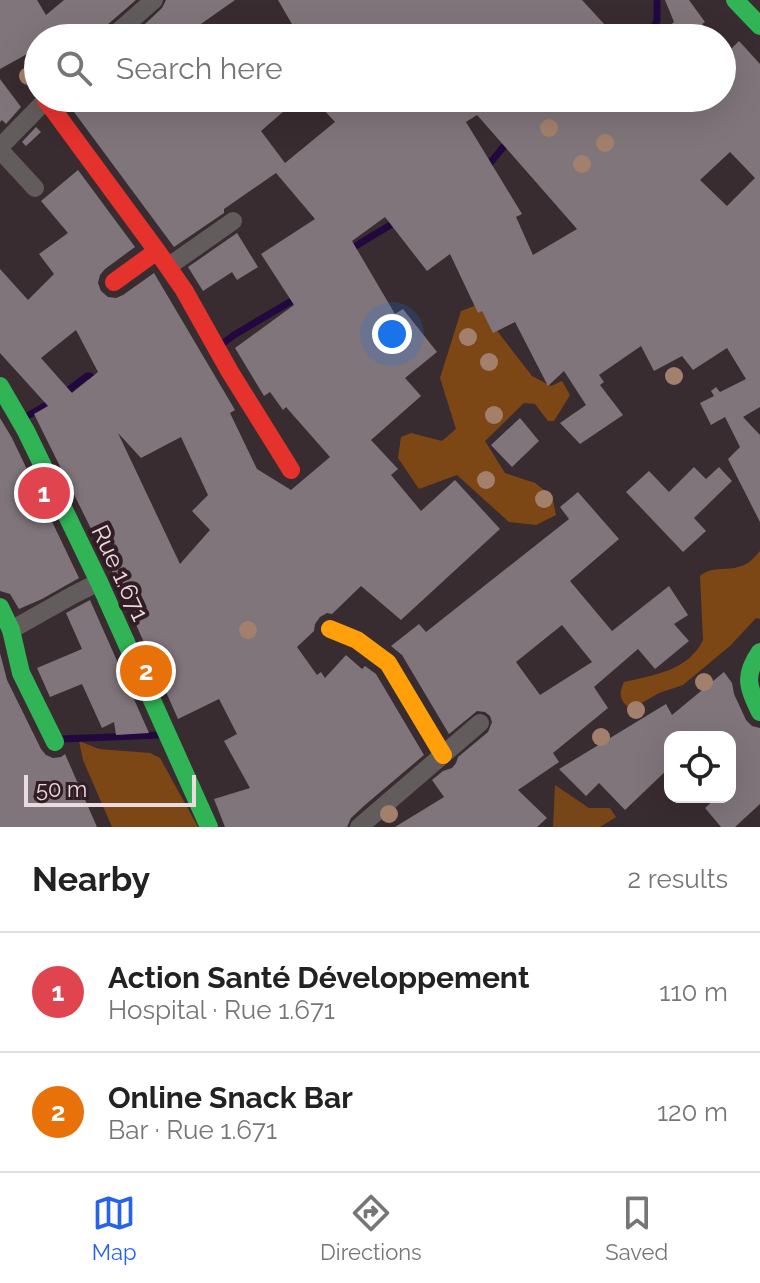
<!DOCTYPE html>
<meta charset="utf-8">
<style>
:root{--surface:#fff;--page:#f6f6f6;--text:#222;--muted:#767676;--line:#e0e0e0;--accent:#2563eb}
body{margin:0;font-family:Raleway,sans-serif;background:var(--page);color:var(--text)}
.controls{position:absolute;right:24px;bottom:24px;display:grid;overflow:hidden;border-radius:16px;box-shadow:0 8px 32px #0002}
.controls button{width:72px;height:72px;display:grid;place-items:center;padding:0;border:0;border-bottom:2px solid var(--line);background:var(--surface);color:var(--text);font:40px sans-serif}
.scale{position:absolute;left:24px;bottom:20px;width:172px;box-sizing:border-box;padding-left:8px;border:4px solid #ebdbdf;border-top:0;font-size:22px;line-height:28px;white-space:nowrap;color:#ebdbdf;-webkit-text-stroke:6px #331d24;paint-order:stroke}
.you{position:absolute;left:392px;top:334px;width:28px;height:28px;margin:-20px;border:6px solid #fff;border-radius:50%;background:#1a73e8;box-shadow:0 0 0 12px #1a73e833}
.badge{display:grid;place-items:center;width:52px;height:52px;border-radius:50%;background:var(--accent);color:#fff;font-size:26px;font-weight:700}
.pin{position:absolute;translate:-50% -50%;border:4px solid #fff;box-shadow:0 2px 8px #0006}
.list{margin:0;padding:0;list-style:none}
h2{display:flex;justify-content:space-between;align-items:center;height:104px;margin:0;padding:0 32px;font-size:34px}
h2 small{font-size:26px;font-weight:400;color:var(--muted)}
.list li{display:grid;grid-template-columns:52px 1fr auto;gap:24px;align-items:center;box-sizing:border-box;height:120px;padding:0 32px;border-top:2px solid var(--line)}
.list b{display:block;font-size:30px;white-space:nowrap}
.list p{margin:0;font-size:26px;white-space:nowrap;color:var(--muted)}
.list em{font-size:26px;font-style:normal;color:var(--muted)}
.icon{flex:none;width:44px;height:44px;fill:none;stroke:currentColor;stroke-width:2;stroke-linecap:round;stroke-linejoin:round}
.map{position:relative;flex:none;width:760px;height:827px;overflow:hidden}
.search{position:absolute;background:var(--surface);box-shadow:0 8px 32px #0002;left:24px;right:24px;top:24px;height:88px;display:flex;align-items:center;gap:20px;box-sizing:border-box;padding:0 28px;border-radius:44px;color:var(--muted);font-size:30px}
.sheet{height:344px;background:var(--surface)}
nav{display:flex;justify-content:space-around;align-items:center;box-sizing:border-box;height:112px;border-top:2px solid var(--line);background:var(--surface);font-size:22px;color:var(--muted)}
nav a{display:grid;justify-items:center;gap:4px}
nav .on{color:var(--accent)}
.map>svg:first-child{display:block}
</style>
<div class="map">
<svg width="760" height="827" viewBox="0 0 760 827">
<rect width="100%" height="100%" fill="#392c30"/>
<path fill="#764518" d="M555,785L589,808H610L616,817L600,827H553Z"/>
<path fill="#7c4715" d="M477,305L532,376L551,386L562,381L570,395L554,421H548L535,404L524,403L485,441L505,473L535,483L552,496L556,515L536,525L509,522L457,475L419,489L398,458L401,437L411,433L442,441L456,429L440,378L461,311Z
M760,551V619L756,618L731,645L683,685L659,693L631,709C620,701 618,695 624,682C654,675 688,671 703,640L700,576C712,566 724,571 738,567C748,565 754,558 760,551Z
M79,741L99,749L150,753L160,758L198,827H112L83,760Z"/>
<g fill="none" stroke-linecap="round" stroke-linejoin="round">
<path stroke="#22083f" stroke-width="7" d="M647,38L657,21V0
M485,169L510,139
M349,250L397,221
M222,344L234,335L300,296
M24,418L55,400L87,376H90L96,383
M61,739L161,735"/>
</g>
<path fill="#7f757b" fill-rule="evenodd" d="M0,0H37L46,15L64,0H136L92,38H38V48L0,69Z
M166,0H235L181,38H159L145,24L162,8Z
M278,0H582L617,38H300Z
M665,0H689L705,22L702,24L715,38H655L674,22Z
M739,41L760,64V407L743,417L760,435V522L728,459L740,447L725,417L711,425L700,403L714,396L711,391L716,387L720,392L746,379L727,348L693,370L682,356L654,371L641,346L599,375L604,382L600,385L623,415L580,444L560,423L586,405L564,371L548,386L515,322L493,333L482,311L478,313L450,254L427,271L385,217L352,241L395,314L403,309L437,352L405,378L421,396L371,440L398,469L391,475L421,511L455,480L500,529L401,620L361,586L332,614L327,613L320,617L315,624L314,631L297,647L317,675L321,672L325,678L346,655L362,669L365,666L376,674L424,755L365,805L351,818L347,827H225L214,799L250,788L224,741L237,734L219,699L178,719L114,575L34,414L48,406L0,353V269L28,300L54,274L39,254L68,233L41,201L78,170L135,247L105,269L100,275L98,283L101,291L108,297L116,298L123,295L154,273L235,410L230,413L257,469L291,490L330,457L286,407L283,410L270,392L264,396L235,348L294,305L261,254L315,219L276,173L224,209V213L174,247L74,112L92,98H299L261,131L285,163L335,122L313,98H722V58ZM477,115L577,229L533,255L516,217L522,214L466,122ZM730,152L755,178L727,206L700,180ZM76,330L98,372L72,393L41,358ZM118,433L141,458L181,437L208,495L192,511L210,530L180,564Z
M0,79L21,107L6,124L2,120L0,122Z
M36,127L41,132L26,146L22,142Z
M237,233L258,267L237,280L232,272L203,291L188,267Z
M0,418L12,438L79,578L42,599L19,609L10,594L0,591Z
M520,418L539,441L512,467L491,445Z
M694,467L706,479L719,467L732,481L694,518L706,531L683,552L626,492L649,471L669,492Z
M578,492L619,539L570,581L612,631L669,586L688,615L674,624L689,641L655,669L638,649L594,687L608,708L553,753L559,762L518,790L547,818L537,827H395L444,797L432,780L443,771L452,768L456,763L458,757L488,732L492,722L490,716L485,712L477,711L449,734L402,655L391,646L419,624L426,632L569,519L560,507ZM562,625L592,662L540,695L516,662Z
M90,600L149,733L116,735L114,722L102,728L82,684L50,697L37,668L82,649L66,613Z
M0,653L7,680L41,749L46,755L53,758L61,757L65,754L97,827H0Z
M724,672L732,683L734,694L746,720L752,726L760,728V804L735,827H721L705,808L717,797H730V737H670V767L625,810L599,783L586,796L559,769L666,704L672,715Z"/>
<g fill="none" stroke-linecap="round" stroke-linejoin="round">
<path stroke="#625c5c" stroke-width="18" d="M111,38L154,0
M0,147L48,98
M0,150L35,188
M169,266L233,221
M11,630L73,595L99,582
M359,827L480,723"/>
<path stroke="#30b455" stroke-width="18" d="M735,0L760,26
M0,386L26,431L99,582L209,827
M0,607L11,630L21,673L55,742
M760,652C743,676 748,687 760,712"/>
<path stroke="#ff9f0a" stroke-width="18" d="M330,629L357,640L388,663L443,755"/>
<path stroke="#e5322d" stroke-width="18" d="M46,100L157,251
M114,282L157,251L184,290L230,372L291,470"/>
</g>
<g fill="#a3806c">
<circle cx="28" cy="76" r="9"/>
<circle cx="549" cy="128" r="9"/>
<circle cx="605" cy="143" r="9"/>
<circle cx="582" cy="164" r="9"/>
<circle cx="468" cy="337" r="9"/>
<circle cx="489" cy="362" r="9"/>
<circle cx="674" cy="376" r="9"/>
<circle cx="494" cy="415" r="9"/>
<circle cx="486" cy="480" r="9"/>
<circle cx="544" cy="499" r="9"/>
<circle cx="248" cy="630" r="9"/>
<circle cx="704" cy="682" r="9"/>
<circle cx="636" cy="710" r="9"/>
<circle cx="601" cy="737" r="9"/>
<circle cx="389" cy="814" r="9"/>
</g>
<g text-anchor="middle" stroke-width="8" stroke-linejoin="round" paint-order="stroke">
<g font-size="24" fill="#ebdbdf" stroke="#331d24">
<text transform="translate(120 573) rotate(65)" y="8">Rue 1.671</text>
</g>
</g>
</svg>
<div class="controls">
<button><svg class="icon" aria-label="locate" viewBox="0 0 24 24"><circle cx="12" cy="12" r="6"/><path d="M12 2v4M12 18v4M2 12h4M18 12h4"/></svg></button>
</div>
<div class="scale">50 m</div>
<div class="you"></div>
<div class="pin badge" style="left:44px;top:493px;background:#e0444e">1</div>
<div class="pin badge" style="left:146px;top:671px;background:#e8710a">2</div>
<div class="search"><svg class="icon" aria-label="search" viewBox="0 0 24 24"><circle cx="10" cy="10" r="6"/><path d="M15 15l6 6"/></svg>Search here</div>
</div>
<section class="sheet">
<h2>Nearby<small>2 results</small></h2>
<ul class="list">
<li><span class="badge" style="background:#e0444e">1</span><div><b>Action Santé Développement</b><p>Hospital · Rue 1.671</p></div><em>110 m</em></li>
<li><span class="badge" style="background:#e8710a">2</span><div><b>Online Snack Bar</b><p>Bar · Rue 1.671</p></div><em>120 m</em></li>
</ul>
</section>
<nav>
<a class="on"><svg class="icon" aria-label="map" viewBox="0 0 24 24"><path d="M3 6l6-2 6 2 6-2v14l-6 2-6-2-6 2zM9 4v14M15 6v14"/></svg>Map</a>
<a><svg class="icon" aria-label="directions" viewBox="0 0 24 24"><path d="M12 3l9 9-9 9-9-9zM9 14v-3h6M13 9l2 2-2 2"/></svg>Directions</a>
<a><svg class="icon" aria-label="saved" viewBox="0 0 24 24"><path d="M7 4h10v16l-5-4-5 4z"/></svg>Saved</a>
</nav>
